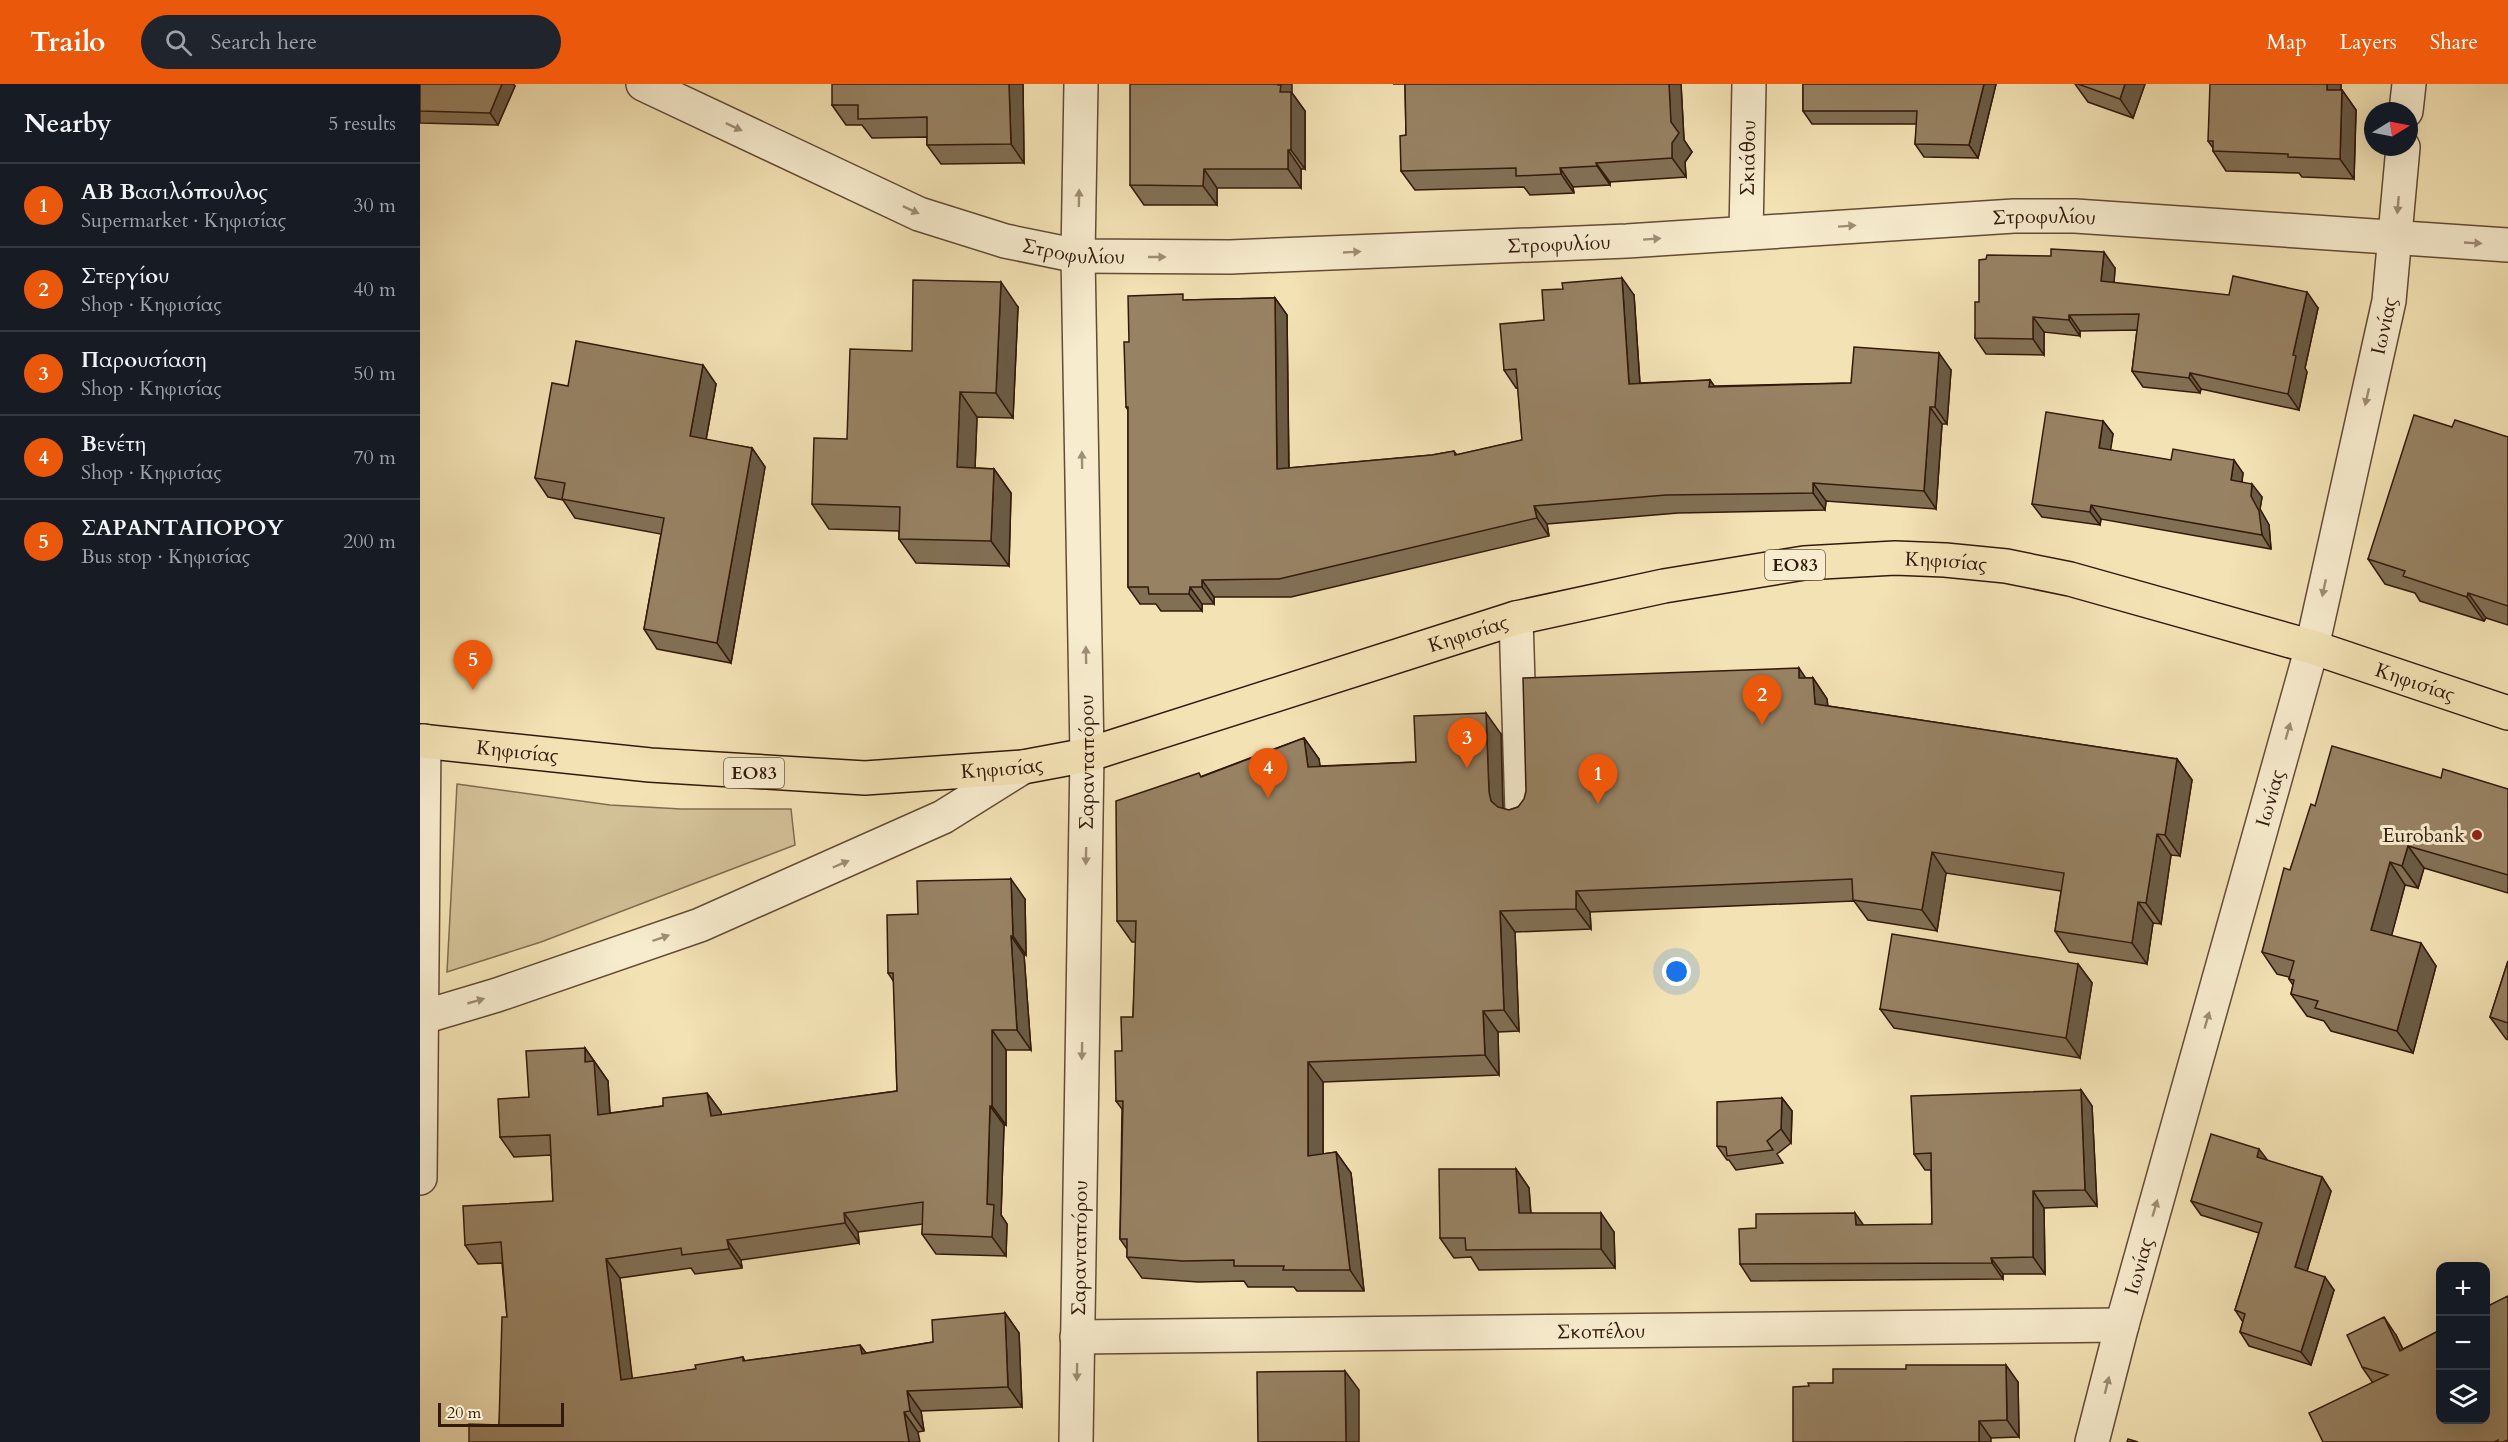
<!DOCTYPE html>
<meta charset="utf-8">
<style>
:root{--surface:#171b24;--page:#20242c;--text:#f1f3f6;--muted:#9ea1a6;--line:#363941;--accent:#ea580c}
body{margin:0;font-family:Cardo,serif;background:var(--page);color:var(--text)}
.controls{position:absolute;right:18px;bottom:18px;display:grid;overflow:hidden;border-radius:12px;box-shadow:0 6px 24px #0002}
.controls button{width:54px;height:54px;display:grid;place-items:center;padding:0;border:0;border-bottom:2px solid var(--line);background:var(--surface);color:var(--text);font:30px sans-serif}
.compass{position:absolute;left:1944px;top:18px;width:54px;height:54px;border-radius:50%;background:var(--surface);box-shadow:0 6px 24px #0002;rotate:80deg}
.scale{position:absolute;left:18px;bottom:15px;width:126px;box-sizing:border-box;padding-left:6px;border:3px solid #33190b;border-top:0;font-size:16px;line-height:21px;white-space:nowrap;color:#33190b;-webkit-text-stroke:4px #f7ecce;paint-order:stroke}
.you{position:absolute;left:1257px;top:888px;width:21px;height:21px;margin:-15px;border:4px solid #fff;border-radius:50%;background:#1a73e8;box-shadow:0 0 0 9px #1a73e833}
.badge{display:grid;place-items:center;width:39px;height:39px;border-radius:50%;background:var(--accent);color:#fff;font-size:20px;font-weight:700}
.pin{position:absolute;translate:-50% -50px;filter:drop-shadow(0 2px 3px #0008)}
.pin::after{content:'';position:absolute;top:32px;width:21px;height:18px;background:inherit;clip-path:polygon(0 0,100% 0,50% 100%)}
.list{margin:0;padding:0;list-style:none}
h2{display:flex;justify-content:space-between;align-items:center;height:78px;margin:0;padding:0 24px;font-size:26px}
h2 small{font-size:20px;font-weight:400;color:var(--muted)}
.list li{display:grid;grid-template-columns:39px 1fr auto;gap:18px;align-items:center;box-sizing:border-box;height:84px;padding:0 24px;border-top:2px solid var(--line)}
.list b{display:block;font-size:22px;white-space:nowrap}
.list p{margin:0;font-size:20px;white-space:nowrap;color:var(--muted)}
.list em{font-size:20px;font-style:normal;color:var(--muted)}
.icon{flex:none;width:33px;height:33px;fill:none;stroke:currentColor;stroke-width:2;stroke-linecap:round;stroke-linejoin:round}
.map{position:relative;flex:none;width:2088px;height:1358px;overflow:hidden}
header{display:flex;align-items:center;gap:36px;box-sizing:border-box;height:84px;padding:0 30px;background:var(--accent);color:#fff}
header strong{font-size:28px}
nav{display:flex;gap:33px;margin-inline-start:auto;font-size:21px}
.search{width:420px;height:54px;background:var(--page);display:flex;align-items:center;gap:15px;box-sizing:border-box;padding:0 21px;border-radius:33px;color:var(--muted);font-size:22px}
main{display:flex}
aside{flex:1;background:var(--surface)}
.map>svg:first-child{display:block}
</style>
<header>
<strong>Trailo</strong>
<div class="search"><svg class="icon" aria-label="search" viewBox="0 0 24 24"><circle cx="10" cy="10" r="6"/><path d="M15 15l6 6"/></svg>Search here</div>
<nav><a>Map</a><a>Layers</a><a>Share</a></nav>
</header>
<main>
<aside>
<h2>Nearby<small>5 results</small></h2>
<ul class="list">
<li><span class="badge">1</span><div><b>ΑΒ Βασιλόπουλος</b><p>Supermarket · Κηφισίας</p></div><em>30 m</em></li>
<li><span class="badge">2</span><div><b>Στεργίου</b><p>Shop · Κηφισίας</p></div><em>40 m</em></li>
<li><span class="badge">3</span><div><b>Παρουσίαση</b><p>Shop · Κηφισίας</p></div><em>50 m</em></li>
<li><span class="badge">4</span><div><b>Βενέτη</b><p>Shop · Κηφισίας</p></div><em>70 m</em></li>
<li><span class="badge">5</span><div><b>ΣΑΡΑΝΤΑΠΟΡΟΥ</b><p>Bus stop · Κηφισίας</p></div><em>200 m</em></li>
</ul>
</aside>
<div class="map">
<svg width="2088" height="1358" viewBox="0 0 2088 1358">
<rect width="100%" height="100%" fill="#f3e2b4"/>
<filter id="stains"><feTurbulence type="fractalNoise" baseFrequency=".00333" numOctaves="4"/><feColorMatrix values="0 0 0 0 .2 0 0 0 0 .09 0 0 0 0 .02 0 0 0 .5 -.17"/></filter>
<radialGradient id="worn" r=".72"><stop offset=".6" stop-color="#630" stop-opacity="0"/><stop offset="1" stop-color="#630" stop-opacity=".3"/></radialGradient>
<path fill="#d2c097" stroke="#826c51" stroke-width="1.5" d="M37,700L190,721L261,725H371L375,761L121,858L27,888Z"/>
<g fill="none" stroke-linecap="round" stroke-linejoin="round">
<g stroke="#634b35" stroke-width="36">
<g id="minor">
<path id="s1" d="M223,0L499,130L585,157L658,172L810,173L1207,157L1594,132H1655L2088,161"/>
<path d="M1986,27L1989,0"/>
<path id="s2" d="M1326,149L1329,0"/>
<path d="M1096,534L1102,728"/>
<path d="M0,934L77,911L280,841L523,733L603,683"/>
<path d="M0,1094L4,657"/>
<path id="s3" d="M657,1253L1702,1241"/>
<path id="s4" d="M656,1358L667,671L658,172L661,0"/>
<path id="s5" d="M1672,1358L1702,1241L1892,563L1969,217L1983,63"/>
</g>
</g>
<g stroke="#33190b" stroke-width="36">
<g id="major">
<path id="s6" d="M0,657L230,681L445,694L603,683L667,671L1096,534L1244,502L1384,479L1475,474L1525,476L1586,482L1650,495L1892,563L2088,629"/>
</g>
</g>
<use href="#minor" stroke="#f7ecce" stroke-width="33"/>
<use href="#major" stroke="#f3e2b4" stroke-width="33"/>
</g>
<path fill="#827055" stroke="#33190b" stroke-width="1.5" d="M0,0H93L95,2L78,41L0,39Z
M603,0L604,79L521,80L507,61V53L452,54L442,41H426L412,21Z
M973,0H1261L1264,56L1272,68L1265,78L1266,93L1190,98V101L1153,103L1154,109L1110,111L1104,103L995,106L981,87L986,51L985,0Z
M1383,0H1576L1558,74L1504,73L1495,60L1497,40H1392L1383,27Z
M1655,0H1725L1713,34L1668,18Z
M1921,0V6H1922L1936,26L1934,95L1882,93L1879,89L1806,87L1793,67V64L1788,57Z
M872,9L885,27V85H881V104H797V121H724L710,101Z
M1695,184L1694,199L1898,224L1885,284L1887,288L1879,326L1781,305L1780,309L1723,303L1712,287L1717,246L1660,247V252L1624,248V271L1566,270L1555,254L1559,218Z
M1214,211L1220,299L1290,296L1294,302L1431,299L1531,286L1527,340H1522L1516,425L1406,417L1405,426L1258,429L1127,440L1129,452L871,513H794V520H782V527H741L736,520H720L708,503V326L706,323L766,216L855,214L867,231L869,384L1012,371L1034,367L1037,371L1102,356L1098,303L1096,304L1084,286L1124,236Z
M598,223L593,334L557,333L555,384L574,385L591,409L589,482L496,479L479,455V447L409,445L392,420L427,355L492,267Z
M296,300L286,356L332,364L345,383L311,579L237,565L224,545L241,450L155,434L143,416L128,413L115,394L148,302Z
M1683,337L1693,350L1690,366L1823,389L1822,398L1842,413L1840,425L1849,441L1851,465L1681,435L1680,441L1622,433L1612,420Z
M2032,343L2088,353V541L2066,534L2064,537L2000,517L1995,509L1965,500L1948,475Z
M1386,594H1393L1407,615L1408,622L1757,675L1772,696L1760,772L1751,771L1741,840L1733,839L1727,880L1649,868L1635,847L1641,807L1526,789L1517,847L1448,836L1434,817L1170,828L1171,845L1095,848L1099,947L1078,948L1079,991L903,998V1070L916,1068L931,1089L944,1207H877L874,1203H828L824,1197L778,1198L722,1194L707,1173V1165L700,1155L702,1025L696,1017L702,967L713,933L716,858H712L697,837L782,692L884,654L899,675L900,682L996,678L1081,650L1083,725L1089,726L1098,723Z
M2021,694L2088,705V809L2004,784L1998,804L1985,801L1971,852L2016,882L1993,969L1911,947L1904,937L1887,932L1871,910L1873,901L1869,895V893L1857,890L1842,868L1870,786L1895,722Z
M605,815L606,871H604L611,966H586V1041H584L581,1131L587,1140L586,1172L516,1170L502,1150L503,1140L438,1148L439,1159L321,1176L322,1184L275,1190L271,1184L200,1194L212,1295L276,1285L323,1273L325,1277L440,1261L446,1269L513,1258L585,1229L599,1249L602,1323L501,1327L504,1347L498,1348L79,1341L87,1233L82,1179L58,1180L45,1161L133,1117L131,1071L94,1073L80,1053L109,1013L165,964L188,997L190,1029L243,1022L287,1009L301,1028V1031L477,1007L474,898L468,889L498,830Z
M2088,877V956L2086,955L2070,933Z
M1658,880L1672,899L1660,974L1474,944L1460,925Z
M1661,1006L1672,1022L1677,1122L1624,1124L1625,1190H1583V1195L1331,1197L1320,1180L1512,1140L1511,1086H1505L1494,1070Z
M1362,1014L1372,1027L1371,1059L1357,1070L1363,1079L1316,1086L1309,1076H1307L1297,1062Z
M1848,1077L1902,1093L1911,1107L1887,1187L1914,1206L1891,1281L1829,1262L1820,1248L1823,1238L1815,1226L1839,1149L1781,1131L1771,1117Z
M1096,1085L1109,1104L1111,1129L1194,1148L1195,1184L1059,1186L1051,1173L1034,1174L1020,1154Z
M2088,1212V1358H1903L1953,1299L1942,1283L1976,1251L1983,1265Z
M1598,1298L1599,1353L1571,1354L1389,1302L1413,1299Z"/>
<path fill="#6a5b45" stroke="#33190b" stroke-width="1.5" d="M82,0H93L95,2L78,41L70,29Z
M589,0H603L604,79L591,60Z
M858,0H872V9L885,27V85L871,66Z
M1249,0H1261L1264,56L1272,68L1265,78L1266,93L1252,74Z
M1564,0H1576L1558,74L1549,61Z
M1705,0H1725L1713,34L1700,15Z
M1907,0H1921L1920,25L1907,6Z
M1922,6L1936,26L1934,95L1920,75Z
M868,66L881,85V104L868,85Z
M1176,79L1190,98V101L1177,82Z
M1140,84L1153,103L1154,109L1141,90Z
M784,85L797,104V121L783,102Z
M1684,168L1695,184L1693,213L1681,197Z
M1202,194L1214,211L1221,317L1209,300Z
M581,198L598,223L593,334L576,309Z
M1887,208L1898,224L1885,284L1887,288L1879,326L1868,310L1873,271Z
M855,214L867,231L869,403L857,385Z
M1649,231L1660,247V252L1649,236Z
M1613,233L1624,248V271L1613,255Z
M1519,269L1531,286L1527,340L1515,323Z
M283,281L296,300L283,372L270,352Z
M1770,289L1781,305L1780,309L1769,294Z
M1290,296L1302,313L1289,303Z
M540,308L557,333L554,408L537,383Z
M1510,323L1522,340L1516,425L1504,407Z
M1683,337L1693,350L1689,377L1679,364Z
M332,364L345,383L311,579L297,559Z
M1814,376L1823,389L1820,409L1811,396Z
M574,385L591,409L589,482L571,457Z
M1393,399L1406,417L1405,426L1393,409Z
M1832,400L1842,413L1840,425L1849,441L1851,465L1842,451L1831,412Z
M1671,421L1681,435L1680,441L1670,428Z
M1114,422L1127,440L1129,452L1117,434Z
M782,496L794,513V520L782,503Z
M770,503L782,520V527L769,510Z
M2048,509L2066,534L2064,537L2047,513Z
M1379,584L1393,605L1379,594Z
M1393,594L1407,615L1409,641L1395,620Z
M1066,629L1081,650L1083,729L1071,717L1069,708Z
M884,654L899,675L903,704L888,683Z
M1757,675L1772,696L1760,772L1745,751Z
M1737,750L1751,771L1741,840L1726,819Z
M1988,762L2004,784L1998,804L1982,782Z
M1512,768L1526,789L1517,847L1502,826Z
M1970,778L1985,801L1967,869L1951,846Z
M591,795L605,815L606,871L593,852Z
M1156,807L1170,828L1171,845L1156,825Z
M1718,818L1733,839L1727,880L1712,859Z
M1080,827L1095,848L1099,947L1084,926Z
M591,852L604,871L611,966L597,946Z
M2001,859L2016,882L1993,969L1977,947Z
M1658,880L1672,899L1660,974L1646,954Z
M1063,927L1078,948L1079,991L1065,971Z
M572,946L586,966V1041L572,1022Z
M165,964L188,997L191,1051L178,1031L165,978Z
M888,978L903,998V1093L888,1072Z
M1661,1006L1672,1022L1677,1122L1665,1106Z
M287,1009L301,1028L304,1052L291,1032Z
M1362,1014L1372,1027L1371,1059L1361,1045Z
M570,1022L584,1041L581,1131L587,1140L586,1172L572,1153L567,1120Z
M1839,1065L1849,1078L1837,1073Z
M916,1068L931,1089L944,1207L930,1186Z
M1096,1085L1109,1104L1112,1149L1099,1129Z
M1902,1093L1911,1107L1884,1197L1875,1183Z
M1613,1107L1624,1124L1625,1190L1613,1173Z
M424,1129L438,1148L439,1159L425,1139Z
M1181,1129L1194,1148L1195,1184L1181,1165Z
M1435,1129L1447,1146L1436,1141Z
M307,1156L321,1176L322,1184L309,1165Z
M1571,1174L1583,1190V1195L1572,1179Z
M186,1175L200,1194L215,1316L201,1296Z
M1905,1193L1914,1206L1891,1281L1881,1268Z
M585,1229L599,1249L602,1323L588,1303Z
M1964,1233L1976,1251L1992,1285L1980,1267Z
M440,1261L454,1280L442,1270Z
M1586,1281L1598,1298L1599,1353L1587,1336Z
M925,1287L939,1306V1358H926Z
M487,1307L501,1327L504,1347L490,1327Z
M484,1328L498,1348L500,1358H489Z
M1559,1337L1571,1354V1358H1559Z"/>
<path fill="#978263" stroke="#33190b" stroke-width="1.5" d="M0,0H82L70,29L0,27Z
M412,0H589L591,60L507,61V33L438,35V21H412Z
M710,0H858V1H861L860,8H871V66H868V85H784L783,102L710,101Z
M985,0H1249L1251,38L1259,49L1252,59V74L1176,79L1177,82L1140,84L1141,90L1096,92V84L981,87L980,52L986,51Z
M1383,0H1564L1549,61L1495,60L1497,27H1383Z
M1658,0H1705L1700,15Z
M1790,0H1907V6H1922L1920,75L1868,73V70L1793,67V57H1788Z
M1631,165L1684,168L1681,197L1809,211L1813,192L1887,208L1873,271L1876,272L1868,310L1770,289L1769,294L1712,287L1719,230L1649,231V236L1613,233V255L1555,254V218H1559V176L1566,175L1567,171L1631,172Z
M1202,194L1209,300L1290,296L1289,303L1431,299L1434,263L1519,269L1515,323H1510L1504,407L1393,399V409L1246,411L1114,422L1117,434L859,495L782,496V503H770L769,510H729L728,503H708V323H706L704,258H709L708,212L763,210V216L855,214L857,385L1012,371L1034,367L1035,371L1102,356L1096,285L1084,286L1080,240L1124,236L1122,206L1143,205L1142,199Z
M493,196L581,198L576,309L540,308L537,383L574,385L571,457L479,455L480,423L392,420L394,354L427,355L430,265L492,267Z
M156,257L283,281L270,352L332,364L297,559L224,545L244,434L142,415L145,399L115,394L132,299L148,302Z
M1626,328L1683,337L1679,364L1751,376L1753,365L1814,376L1811,396L1832,400L1831,412L1839,427L1842,451L1671,421L1670,428L1612,420Z
M1994,331L2032,343L2035,336L2088,353V522L2048,509L2047,513L1983,492L1985,487L1948,475Z
M1379,584V594H1393L1395,620L1757,675L1745,751L1737,750L1726,819L1718,818L1712,859L1635,847L1644,789L1512,768L1502,826L1433,816L1432,795L1156,807V825L1080,827L1084,926L1063,927L1065,971L888,978V1072L916,1068L930,1186H863L864,1182H814V1176L763,1177L707,1173V1155H700L703,1017H696L695,967H702L701,933H713L716,837H697L696,717L779,689L781,693L884,654L888,683L996,678L994,632L1066,629L1069,708L1071,717L1078,723L1089,726L1098,723L1104,715L1106,707L1103,594Z
M1912,662L2021,694L2023,685L2088,705V791L1988,762L1982,782L1970,778L1951,846L2001,859L1977,947L1895,924L1898,917L1871,910L1874,896L1869,895L1874,877L1842,868L1864,784L1870,786L1891,720L1895,722Z
M591,795L593,852H591L597,946H572V1022H570L567,1120L574,1121L572,1153L502,1150L503,1118L424,1129L425,1139L307,1156L309,1165L262,1171L261,1164L186,1175L201,1296L276,1285L275,1281L323,1273V1277L440,1261L442,1270L513,1258L512,1236L585,1229L588,1303L487,1307L490,1327L484,1328L489,1358H49V1340L79,1341L82,1233H87L81,1158L45,1161L43,1122L133,1117L130,1051L80,1053L78,1015L109,1013L106,967L165,964V978L174,977L178,1031L243,1022V1014L287,1009L291,1032L477,1007L473,889H468L467,831L498,830L497,797Z
M1472,850L1658,880L1646,954L1460,925Z
M2088,877V939L2070,933Z
M1661,1006L1665,1106L1613,1107V1173L1571,1174L1572,1179L1320,1180L1319,1145L1336,1144V1130L1435,1129L1436,1141L1512,1140L1511,1069L1494,1070L1491,1012Z
M1362,1014L1361,1045L1347,1057L1353,1066L1307,1072L1306,1063L1297,1062V1018Z
M1791,1050L1839,1065L1837,1073L1902,1093L1875,1183L1905,1193L1881,1268L1820,1248L1825,1230L1815,1226L1842,1139L1771,1117Z
M1019,1085H1096L1099,1129H1181V1165L1046,1166L1045,1154H1020Z
M2088,1212V1356L2083,1358H2078V1356L2074,1358H1903L1889,1329L1968,1291L1942,1283L1927,1251L1964,1233L1980,1267L2020,1246V1335H2066V1223Z
M1486,1281H1586L1587,1336L1559,1337V1358H1373V1303L1389,1302L1388,1299H1413V1285H1486Z
M925,1287L926,1358H838L837,1288Z
M1708,1355L1718,1358H1707Z"/>
<defs><path id="oneway-solid" d="M-6-.8H1V-3.2L6.5 0L1 3.2V.8H-6Z" transform="scale(1.5)"/></defs>
<g fill="#9f8d76">
<use href="#oneway-solid" transform="translate(314 43) rotate(25)"/>
<use href="#oneway-solid" transform="translate(659 114) rotate(-89)"/>
<use href="#oneway-solid" transform="translate(1978 121) rotate(95)"/>
<use href="#oneway-solid" transform="translate(491 126) rotate(25)"/>
<use href="#oneway-solid" transform="translate(1427 142) rotate(-4)"/>
<use href="#oneway-solid" transform="translate(1232 155) rotate(-4)"/>
<use href="#oneway-solid" transform="translate(2053 159) rotate(3)"/>
<use href="#oneway-solid" transform="translate(932 168) rotate(-3)"/>
<use href="#oneway-solid" transform="translate(737 173)"/>
<use href="#oneway-solid" transform="translate(1947 313) rotate(103)"/>
<use href="#oneway-solid" transform="translate(662 376) rotate(-91)"/>
<use href="#oneway-solid" transform="translate(1904 504) rotate(102)"/>
<use href="#oneway-solid" transform="translate(666 571) rotate(-91)"/>
<use href="#oneway-solid" transform="translate(1868 647) rotate(-74)"/>
<use href="#oneway-solid" transform="translate(666 772) rotate(91)"/>
<use href="#oneway-solid" transform="translate(421 780) rotate(-23)"/>
<use href="#oneway-solid" transform="translate(241 854) rotate(-19)"/>
<use href="#oneway-solid" transform="translate(56 917) rotate(-16)"/>
<use href="#oneway-solid" transform="translate(1787 936) rotate(-74)"/>
<use href="#oneway-solid" transform="translate(662 967) rotate(91)"/>
<use href="#oneway-solid" transform="translate(1735 1124) rotate(-74)"/>
<use href="#oneway-solid" transform="translate(657 1288) rotate(91)"/>
<use href="#oneway-solid" transform="translate(1687 1301) rotate(-76)"/>
</g>
<circle fill="#8f2418" stroke="#f7ecce" stroke-width="2" cx="2057" cy="751" r="6"/>
<g text-anchor="middle" stroke-width="6" stroke-linejoin="round" paint-order="stroke">
<g fill="#f7ecce" stroke="#6e5846" stroke-width="1.5">
<rect x="1345" y="466" width="60" height="30" rx="4.5"/>
<rect x="304" y="674" width="60" height="30" rx="4.5"/>
</g>
<g font-size="18" font-weight="bold" fill="#33190b">
<text x="1375" y="487">ΕΟ83</text>
<text x="334" y="695">ΕΟ83</text>
</g>
<g font-size="20" fill="#33190b" stroke="#f7ecce">
<text dy="7" stroke="none"><textPath href="#s2" startOffset="75">Σκιάθου</textPath></text>
<text dy="7" stroke="none"><textPath href="#s1" startOffset="1437">Στροφυλίου</textPath></text>
<text dy="7" stroke="none"><textPath href="#s1" startOffset="951">Στροφυλίου</textPath></text>
<text dy="7" stroke="none"><textPath href="#s1" startOffset="465">Στροφυλίου</textPath></text>
<text dy="7" stroke="none"><textPath href="#s5" startOffset="1154">Ιωνίας</textPath></text>
<text dy="7" stroke="none"><textPath href="#s6" startOffset="1556">Κηφισίας</textPath></text>
<text dy="7" stroke="none"><textPath href="#s6" startOffset="1070">Κηφισίας</textPath></text>
<text dy="7" stroke="none"><textPath href="#s6" startOffset="2042">Κηφισίας</textPath></text>
<text dy="7" stroke="none"><textPath href="#s6" startOffset="98">Κηφισίας</textPath></text>
<text dy="7" stroke="none"><textPath href="#s4" startOffset="680">Σαρανταπόρου</textPath></text>
<text dy="7" stroke="none"><textPath href="#s6" startOffset="584">Κηφισίας</textPath></text>
<text dy="7" stroke="none"><textPath href="#s5" startOffset="668">Ιωνίας</textPath></text>
<text dy="7" stroke="none"><textPath href="#s4" startOffset="194">Σαρανταπόρου</textPath></text>
<text dy="7" stroke="none"><textPath href="#s5" startOffset="182">Ιωνίας</textPath></text>
<text dy="7" stroke="none"><textPath href="#s3" startOffset="524">Σκοπέλου</textPath></text>
</g>
<g font-size="20" fill="#33190b" stroke="#f7ecce" text-anchor="end">
<text x="2045" y="758">Eurobank</text>
</g>
</g>
<rect width="100%" height="100%" filter="url(#stains)"/>
<rect width="100%" height="100%" fill="url(#worn)"/>
</svg>
<div class="controls">
<button>+</button>
<button>−</button>
<button><svg class="icon" aria-label="layers" viewBox="0 0 24 24"><path d="M12 4l9 5-9 5-9-5zM3 14l9 5 9-5"/></svg></button>
</div>
<svg class="compass" viewBox="-18 -18 36 36"><path d="M0-13l5 13h-10z" fill="#e53935"/><path d="M0 13l5-13h-10z" fill="#9ea1a6"/></svg>
<div class="scale">20 m</div>
<div class="you"></div>
<div class="pin badge" style="left:1178px;top:720px">1</div>
<div class="pin badge" style="left:1342px;top:641px">2</div>
<div class="pin badge" style="left:1047px;top:684px">3</div>
<div class="pin badge" style="left:848px;top:714px">4</div>
<div class="pin badge" style="left:53px;top:606px">5</div>
</div>
</main>
